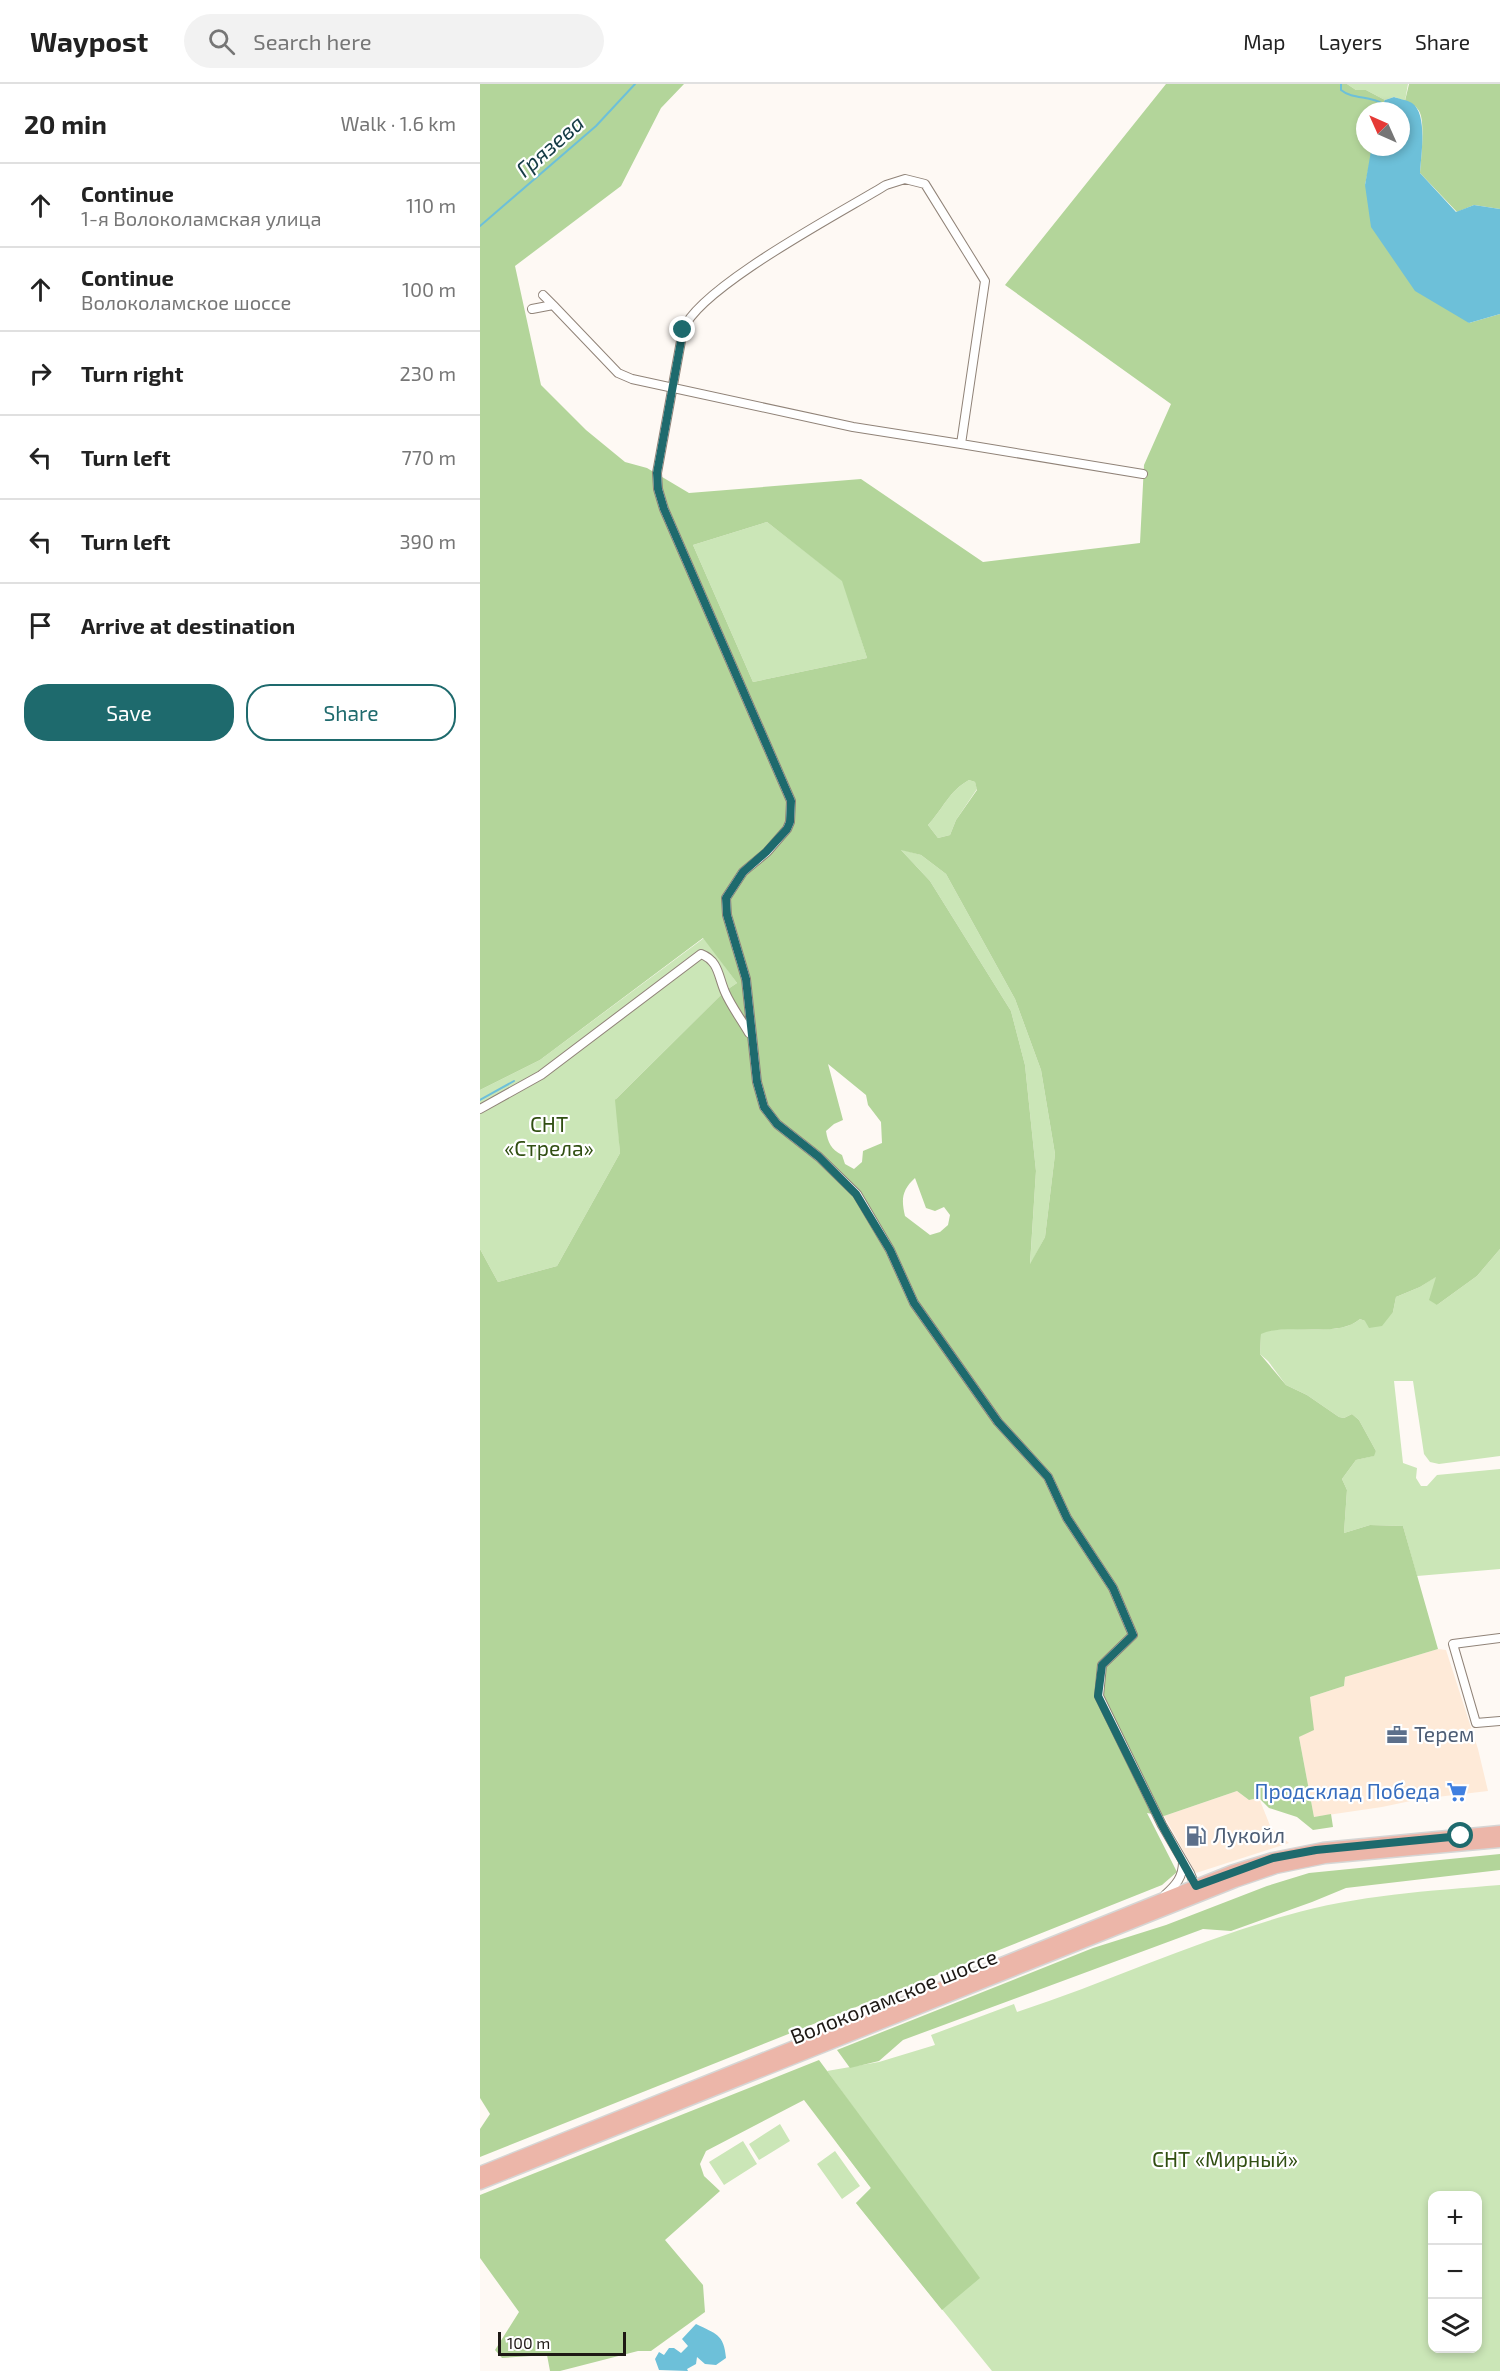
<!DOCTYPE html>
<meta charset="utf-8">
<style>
:root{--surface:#fff;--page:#f2f2f2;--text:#222;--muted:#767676;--line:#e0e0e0;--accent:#1e6a6d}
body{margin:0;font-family:"Exo 2",sans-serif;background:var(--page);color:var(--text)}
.controls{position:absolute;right:18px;bottom:18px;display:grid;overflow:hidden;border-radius:12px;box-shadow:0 3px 9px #0003}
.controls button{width:54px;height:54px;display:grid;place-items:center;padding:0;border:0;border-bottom:2px solid var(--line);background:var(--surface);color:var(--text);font:30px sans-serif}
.compass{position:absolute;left:876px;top:18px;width:54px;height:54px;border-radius:50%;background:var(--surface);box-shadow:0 3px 9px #0003;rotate:315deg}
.scale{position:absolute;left:18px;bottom:15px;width:128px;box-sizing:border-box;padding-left:6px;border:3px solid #1e1915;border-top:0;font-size:16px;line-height:21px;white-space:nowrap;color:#1e1915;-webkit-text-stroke:4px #fff;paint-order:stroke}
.stop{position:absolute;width:18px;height:18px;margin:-14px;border:4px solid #1e6a6d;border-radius:50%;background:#fff}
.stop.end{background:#1e6a6d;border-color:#fff;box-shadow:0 2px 6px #0008}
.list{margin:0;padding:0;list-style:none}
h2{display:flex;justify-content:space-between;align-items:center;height:78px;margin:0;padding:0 24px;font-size:26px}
h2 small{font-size:20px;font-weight:400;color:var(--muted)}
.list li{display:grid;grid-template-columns:39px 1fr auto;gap:18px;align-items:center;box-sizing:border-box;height:84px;padding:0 24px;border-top:2px solid var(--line)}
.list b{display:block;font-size:22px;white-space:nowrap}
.list p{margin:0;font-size:20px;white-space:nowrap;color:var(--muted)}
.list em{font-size:20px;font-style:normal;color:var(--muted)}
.actions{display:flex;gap:12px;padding:18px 24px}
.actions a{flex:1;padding:14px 0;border:2px solid var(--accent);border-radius:24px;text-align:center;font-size:21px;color:var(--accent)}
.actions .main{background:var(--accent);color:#fff}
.icon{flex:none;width:33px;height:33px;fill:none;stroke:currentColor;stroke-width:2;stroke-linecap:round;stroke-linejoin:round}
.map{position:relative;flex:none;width:1020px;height:2287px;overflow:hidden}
header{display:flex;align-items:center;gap:36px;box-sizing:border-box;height:84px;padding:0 30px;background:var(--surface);border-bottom:2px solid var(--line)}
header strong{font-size:28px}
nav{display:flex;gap:33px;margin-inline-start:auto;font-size:21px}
.search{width:420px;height:54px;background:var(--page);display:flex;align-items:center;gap:15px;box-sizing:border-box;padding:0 21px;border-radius:33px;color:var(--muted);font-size:22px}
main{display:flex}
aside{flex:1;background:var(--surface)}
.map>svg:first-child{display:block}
</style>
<header>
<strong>Waypost</strong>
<div class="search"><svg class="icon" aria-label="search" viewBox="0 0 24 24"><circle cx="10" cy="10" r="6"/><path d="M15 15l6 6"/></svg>Search here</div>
<nav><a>Map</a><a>Layers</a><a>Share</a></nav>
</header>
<main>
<aside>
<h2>20 min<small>Walk · 1.6 km</small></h2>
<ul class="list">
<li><svg class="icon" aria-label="ahead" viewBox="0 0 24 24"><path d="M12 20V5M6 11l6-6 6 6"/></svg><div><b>Continue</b><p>1-я Волоколамская улица</p></div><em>110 m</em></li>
<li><svg class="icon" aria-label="ahead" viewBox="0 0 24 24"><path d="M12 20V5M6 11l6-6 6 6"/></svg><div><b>Continue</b><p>Волоколамское шоссе</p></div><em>100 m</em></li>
<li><svg class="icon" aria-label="right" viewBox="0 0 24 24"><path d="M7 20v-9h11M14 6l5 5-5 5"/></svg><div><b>Turn right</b></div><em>230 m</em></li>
<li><svg class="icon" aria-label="left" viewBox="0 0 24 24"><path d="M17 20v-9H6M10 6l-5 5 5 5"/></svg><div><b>Turn left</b></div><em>770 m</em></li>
<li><svg class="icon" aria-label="left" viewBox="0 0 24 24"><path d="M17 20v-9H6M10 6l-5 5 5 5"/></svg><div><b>Turn left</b></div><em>390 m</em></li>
<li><svg class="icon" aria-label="arrive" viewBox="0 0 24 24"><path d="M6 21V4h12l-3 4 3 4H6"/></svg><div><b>Arrive at destination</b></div></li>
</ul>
<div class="actions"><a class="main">Save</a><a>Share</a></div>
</aside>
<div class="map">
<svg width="1020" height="2287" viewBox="0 0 1020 2287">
<rect width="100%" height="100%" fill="#fef9f4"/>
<path fill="#feead8" d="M958,1565L966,1566L998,1665L1008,1707L940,1715L902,1723L834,1733L819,1653L833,1645L830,1613L864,1602L865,1593Z
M757,1707L769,1716L779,1714L791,1744L809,1759L716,1789L684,1732Z"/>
<path fill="#cbe6b7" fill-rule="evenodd" d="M867,0H928L925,17L914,13L905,16L886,6H876Z
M287,438L363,497L387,574L273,598L213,461Z
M489,696L495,698L497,705L476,736L470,751L458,754L448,741C463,725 469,707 489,696Z
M420,765L441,771L466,790L535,915L561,986L575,1070L565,1153L550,1181L556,1087L545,981L531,927L450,797Z
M224,854L257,899L245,907L136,1015L140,1069L77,1182L18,1198L0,1165V1006L60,976Z
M1020,1165V1372L959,1380L950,1378L944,1370L933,1297H914L923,1379L937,1384L936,1394L941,1402H947L957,1391L1020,1385V1485L937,1492L923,1442L890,1441L864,1449L867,1406L862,1395L876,1376L893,1372L896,1367L879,1336L872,1330L864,1334L859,1333L827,1311L806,1301L788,1277L780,1270L781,1249C807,1238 858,1255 880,1235L885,1237L913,1228L916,1213L940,1203L957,1192V1221L997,1192Z
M1020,1801V2287H512L376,2119L391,2104L357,2059L384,2038L347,1987L399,1978L455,1961L451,1951L534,1920L537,1928C628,1898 715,1857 808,1831C877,1811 949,1807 1020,1801ZM952,2112H998V2264H952Z
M300,2040L310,2057L279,2076L269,2060Z
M263,2057L277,2080L244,2101L229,2078Z
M355,2067L380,2102L362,2115L337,2080Z"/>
<path fill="#b3d59a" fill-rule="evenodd" d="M0,0H204L181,24L141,102L35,182L61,301L106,346L145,378L167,384L209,409L381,395L503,478L660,459L664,381L691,320L525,201L686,0H867L876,6H886L905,16L901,25L903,27H885V63H893L885,101L989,239L1020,230V1165L997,1192L957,1221L949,1216L956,1193L940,1203L916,1213L913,1228L902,1242L889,1244L885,1237L880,1235C858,1255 807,1238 781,1250L780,1270L806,1301L827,1311L859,1333L864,1334L872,1330L879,1336L896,1367L894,1372L876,1376L862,1395L867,1406L864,1449L890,1441L923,1442L958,1565L865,1593L864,1602L830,1613L834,1646L819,1653L834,1733L851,1730L853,1743L833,1746L817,1733L789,1724L779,1714L769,1716L757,1707L684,1732L667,1729L697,1788L682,1801L0,2073V2045L10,2030L0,2014V1165L18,1198L77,1182L140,1069L135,1016L245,907L257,899L223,854L60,976L0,1006ZM287,438L362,497L387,574L273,598L213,461ZM489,696L495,698L497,706L476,736L470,751L458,754L448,741C463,725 469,707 489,696ZM421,766L441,771L466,790L535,915L561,986L575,1070L565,1153L550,1180L556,1087L545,981L531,927L450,797ZM348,980L386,1011L388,1021L401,1038L402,1059L383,1067L382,1078L374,1085L365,1080L362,1071C351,1065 348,1059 346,1047L354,1040L363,1036ZM435,1094L446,1124L455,1127L464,1123L470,1131L468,1141L460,1148L450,1151L425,1132C421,1115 422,1106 435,1094Z
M929,0H1020V125L994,121L977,128L940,89C941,75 945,41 940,29C938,23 931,19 925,17Z
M1020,1770V1786L866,1804L832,1818L751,1847L723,1845L423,1956L399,1977L370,1984L357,1966L613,1864L686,1841L787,1802L829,1789Z
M339,1976L500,2194L462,2226L376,2119L391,2104L324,2016L226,2067L220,2080L224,2092L240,2107L185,2156L223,2201L225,2228L171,2267H158L80,2287H70L67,2271L22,2274L15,2266L39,2228L0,2174V2111Z"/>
<path fill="#6dc0d9" d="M914,13C919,15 927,16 932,19C948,30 941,71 940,89L976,128L994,121L1020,125V230L989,239L935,207L891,143L885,101L891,67L893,63H921V27H903L900,25L905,16Z
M216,2240C236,2250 244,2250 246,2274L236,2281L225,2280L217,2273L216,2280L207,2285L208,2287L179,2286L175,2275L179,2268L184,2271L189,2264H194L201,2269L208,2262L202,2255Z"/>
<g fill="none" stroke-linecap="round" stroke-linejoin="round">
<path stroke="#6dc0d9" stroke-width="2" d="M861,0V6C873,16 890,11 903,20
M0,142L116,42L155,0
M0,1016L34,997"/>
<g stroke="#908378" stroke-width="10">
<path id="street" d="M63,211L73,221
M52,225L73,221L138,289L152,295L373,343L481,360
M663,390L481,360L505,197L445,100L425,95L406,101C362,128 219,203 203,246L177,389L178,405L184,425L311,717L310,738L307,745L287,768L263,788L246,814L247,831L266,895L277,998L284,1023L297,1040L339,1073L377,1110L410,1166L434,1219L518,1338L568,1393L587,1434L633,1504L653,1551L622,1581L619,1612L682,1741L710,1789L716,1804
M0,1025L61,991L221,870C239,877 238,892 245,908C251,922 261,935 269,949
M1020,1554L973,1560L996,1639L1020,1637
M685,1811C696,1801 703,1793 703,1778"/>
</g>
<g stroke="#d6d6d5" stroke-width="15">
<path id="primary" d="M0,2089L751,1788L793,1775L843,1765L1020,1748
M0,2099L755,1797L796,1783L845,1773L1020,1757"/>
</g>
<use href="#street" stroke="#fff" stroke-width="8"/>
<use href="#primary" stroke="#ecb6a9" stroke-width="12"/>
</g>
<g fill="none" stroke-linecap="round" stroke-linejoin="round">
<path stroke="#1e6a6d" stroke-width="8" d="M203,246L177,389L178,405L184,425L311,717L310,738L307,745L286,768L263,788L246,814L247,831L266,895L277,998L284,1023L297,1040L339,1073L376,1110L410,1166L434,1219L518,1338L568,1393L587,1434L633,1504L653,1551L622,1581L618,1612L682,1741L716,1802L793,1774L836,1766L981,1752"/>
</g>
<defs>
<g id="office-bare" transform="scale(1.62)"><path d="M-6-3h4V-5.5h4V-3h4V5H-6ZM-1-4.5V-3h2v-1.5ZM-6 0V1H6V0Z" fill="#5c6f8a" stroke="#fff" stroke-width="2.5" paint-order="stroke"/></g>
<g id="supermarket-bare" transform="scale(1.62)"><path d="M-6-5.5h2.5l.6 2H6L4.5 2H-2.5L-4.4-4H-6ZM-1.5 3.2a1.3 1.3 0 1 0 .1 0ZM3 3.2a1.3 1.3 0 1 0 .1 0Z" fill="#3f7fe0" stroke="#fff" stroke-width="2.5" paint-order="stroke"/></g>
<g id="fuel-bare" transform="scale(1.62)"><path d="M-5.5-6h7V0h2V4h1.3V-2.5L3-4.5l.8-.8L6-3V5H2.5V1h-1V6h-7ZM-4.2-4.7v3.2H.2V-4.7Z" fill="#5c6f8a" stroke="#fff" stroke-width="2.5" paint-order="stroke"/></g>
</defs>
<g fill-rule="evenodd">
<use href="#office-bare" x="917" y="1651"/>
<use href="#supermarket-bare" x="977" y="1708"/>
<use href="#fuel-bare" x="716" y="1752"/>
</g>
<g text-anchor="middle" stroke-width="4.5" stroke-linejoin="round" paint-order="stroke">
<g font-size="21" fill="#314f12" stroke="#fff">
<text x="69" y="1048">СНТ<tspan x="69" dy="24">«Стрела»</tspan></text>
<text x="745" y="2083">СНТ «Мирный»</text>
</g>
<g font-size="21" fill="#4e5e75" stroke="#fff" text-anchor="start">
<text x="934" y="1658">Терем</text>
<text x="733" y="1759">Лукойл</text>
</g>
<g font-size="21" fill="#366cbe" stroke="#fff" text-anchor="end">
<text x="960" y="1715">Продсклад Победа</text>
</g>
<g font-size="21" fill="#1e1915" stroke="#fff">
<text transform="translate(414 1913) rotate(-22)" y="7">Волоколамское шоссе</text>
</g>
<g font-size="22" font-style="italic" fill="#143b45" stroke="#fff">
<text transform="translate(70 62) rotate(-41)" y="8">Грязева</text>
</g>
</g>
</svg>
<div class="controls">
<button>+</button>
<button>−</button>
<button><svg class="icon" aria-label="layers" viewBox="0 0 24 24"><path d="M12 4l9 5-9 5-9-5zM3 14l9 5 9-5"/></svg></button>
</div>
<svg class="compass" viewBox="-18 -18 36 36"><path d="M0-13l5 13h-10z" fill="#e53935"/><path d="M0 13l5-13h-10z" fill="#767676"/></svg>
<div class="scale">100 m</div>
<div class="stop" style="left:981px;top:1752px"></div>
<div class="stop end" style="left:203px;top:246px"></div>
</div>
</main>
